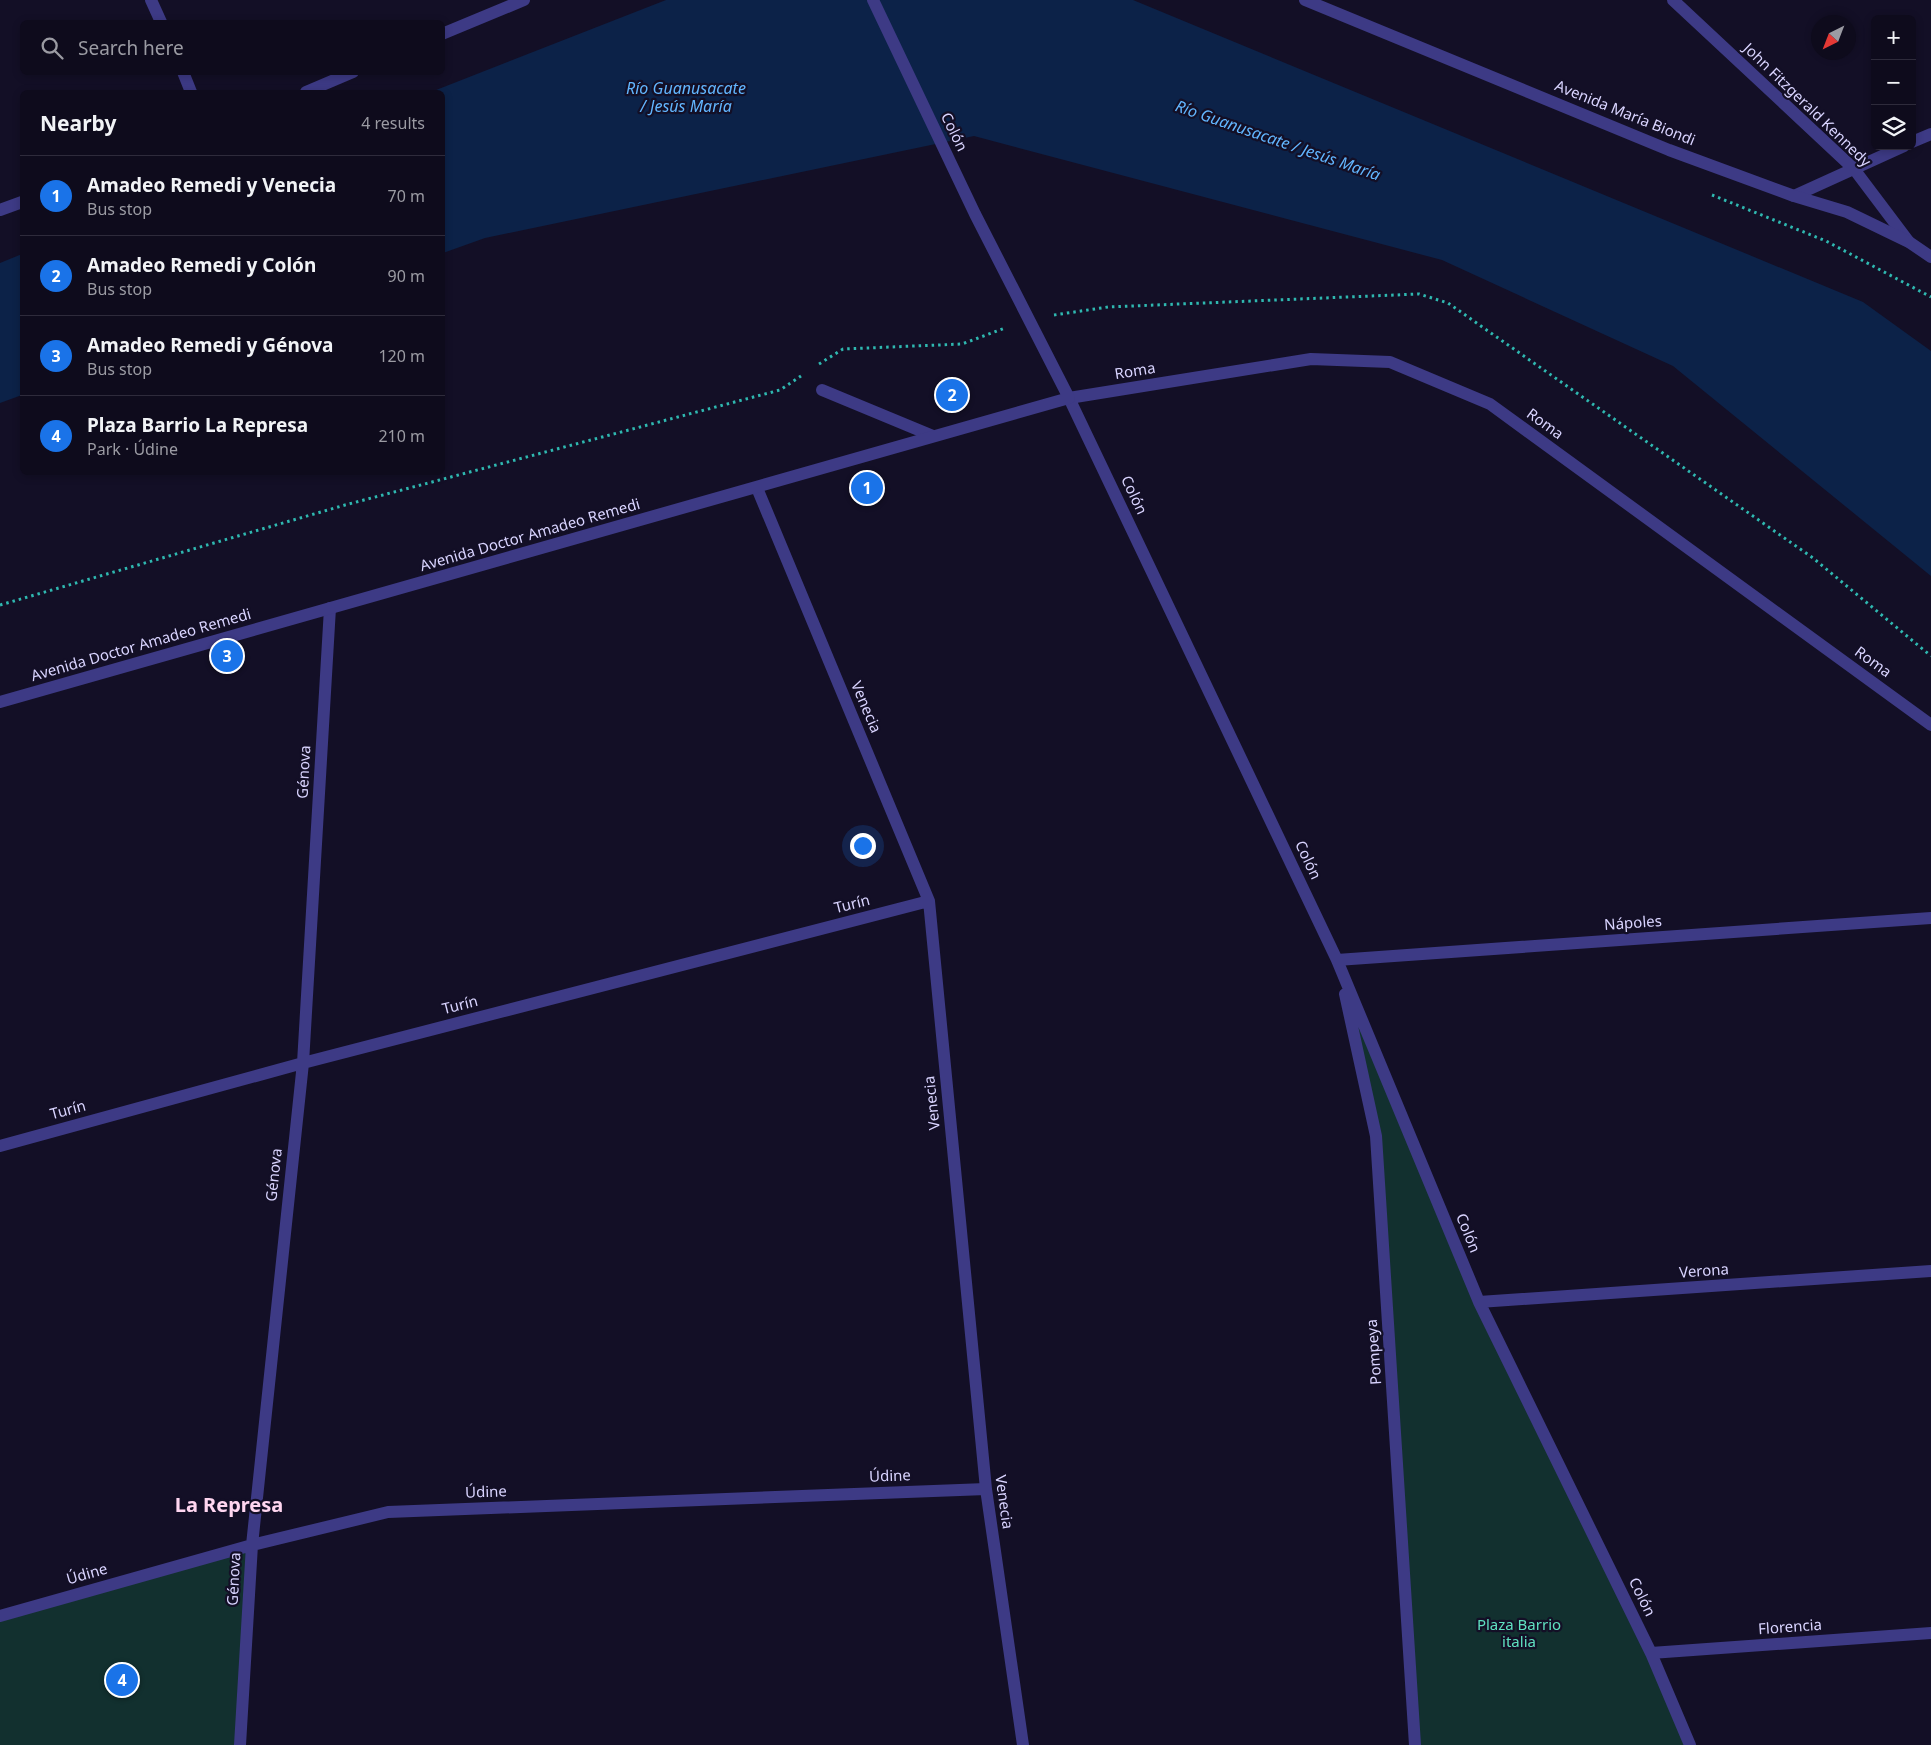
<!DOCTYPE html>
<meta charset="utf-8">
<style>
:root{--surface:#0e0b1c;--page:#171425;--text:#f1f3f6;--muted:#9b9ba3;--line:#2e2b3b;--accent:#1a73e8}
body{margin:0;font-family:"Noto Sans",sans-serif;background:var(--page);color:var(--text)}
.controls{position:absolute;right:15px;top:15px;display:grid;overflow:hidden;border-radius:8px;box-shadow:0 2px 8px #0003}
.controls button{width:45px;height:45px;display:grid;place-items:center;padding:0;border:0;border-bottom:1px solid var(--line);background:var(--surface);color:var(--text);font:25px sans-serif}
.compass{position:absolute;left:1811px;top:15px;width:45px;height:45px;border-radius:50%;background:var(--surface);box-shadow:0 2px 8px #0003;rotate:222deg}
.you{position:absolute;left:862px;top:845px;width:18px;height:18px;margin:-12px;border:4px solid #fff;border-radius:50%;background:#1a73e8;box-shadow:0 0 0 8px #1a73e833}
.badge{display:grid;place-items:center;width:32px;height:32px;border-radius:50%;background:var(--accent);color:#fff;font-size:16px;font-weight:700}
.pin{position:absolute;translate:-50% -50%;border:2px solid #fff;box-shadow:0 1px 5px #0006}
.list{margin:0;padding:0;list-style:none}
h2{display:flex;justify-content:space-between;align-items:center;height:65px;margin:0;padding:0 20px;font-size:21px}
h2 small{font-size:16px;font-weight:400;color:var(--muted)}
.list li{display:grid;grid-template-columns:32px 1fr auto;gap:15px;align-items:center;box-sizing:border-box;height:80px;padding:0 20px;border-top:1px solid var(--line)}
.list b{display:block;font-size:19px;white-space:nowrap}
.list p{margin:0;font-size:16px;white-space:nowrap;color:var(--muted)}
.list em{font-size:16px;font-style:normal;color:var(--muted)}
.icon{flex:none;width:28px;height:28px;fill:none;stroke:currentColor;stroke-width:2;stroke-linecap:round;stroke-linejoin:round}
.map{position:relative;flex:none;width:1931px;height:1745px;overflow:hidden}
.search{position:absolute;background:var(--surface);box-shadow:0 2px 8px #0003;left:20px;top:20px;width:425px;height:55px;display:flex;align-items:center;gap:12px;box-sizing:border-box;padding:0 18px;border-radius:8px;color:var(--muted);font-size:19px}
.panel{position:absolute;background:var(--surface);box-shadow:0 2px 8px #0003;left:20px;top:90px;width:425px;height:385px;border-radius:8px}
.map>svg:first-child{display:block}
</style>
<div class="map">
<svg width="1931" height="1745" viewBox="0 0 1931 1745">
<rect width="100%" height="100%" fill="#130f26"/>
<path fill="#12302f" d="M1337,960L1479,1302L1690,1745H1415L1376,1136Z
M252,1545L240,1745H0V1616Z"/>
<path fill="#0c2248" d="M666,0H1133L1863,302L1931,351V576L1673,366L1442,260L974,136L485,238L443,253L442,92H431Z
M22,254V395L0,403V263Z"/>
<g fill="none" stroke-linecap="round" stroke-linejoin="round">
<path stroke="#2fb8b0" stroke-width="3" stroke-dasharray="2.5 4" stroke-linecap="butt" d="M1712,195L1826,241L1931,297
M1054,315L1108,307L1419,294L1448,303L1813,558L1931,656
M819,364L843,349L962,344L1005,328
M0,605L345,505L780,390L801,376"/>
<path stroke="#3d3a85" stroke-width="12" d="M822,390L933,436"/>
<path stroke="#3d3a85" stroke-width="12" d="M151,0L161,22
M1673,0L1854,169L1909,242
M442,34L524,0
M183,72L191,92
M306,92L353,72
M1912,142L1931,134
M1794,196L1904,146
M0,210L22,202
M757,488L929,901L986,1489L1023,1745
M1337,960L1931,918
M1345,994L1376,1136L1415,1745
M0,1146L303,1063L929,901
M1479,1302L1931,1271
M0,1616L252,1545L388,1512L986,1489
M1651,1653L1931,1633
M240,1745L252,1545L303,1063L330,608
M1690,1745L1651,1653L1479,1302L1337,960L1069,398L1311,359L1390,362L1490,404L1931,725"/>
<path stroke="#3d3a85" stroke-width="12" d="M1305,0L1669,150L1794,196L1847,212L1909,242L1931,257
M0,702L1069,398L975,214L873,0"/>
</g>
<g text-anchor="middle" stroke-width="4.5" stroke-linejoin="round" paint-order="stroke">
<g font-size="15" fill="#d9d4ff" stroke="#130f26">
<text transform="translate(1807 105) rotate(44)" y="5">John Fitzgerald Kennedy</text>
<text transform="translate(1625 113) rotate(22)" y="5">Avenida María Biondi</text>
<text transform="translate(954 132) rotate(64)" y="5">Colón</text>
<text transform="translate(1135 371) rotate(-9)" y="5">Roma</text>
<text transform="translate(1545 424) rotate(36)" y="5">Roma</text>
<text transform="translate(1134 495) rotate(65)" y="5">Colón</text>
<text transform="translate(530 535) rotate(-16)" y="5">Avenida Doctor Amadeo Remedi</text>
<text transform="translate(141 645) rotate(-16)" y="5">Avenida Doctor Amadeo Remedi</text>
<text transform="translate(1873 662) rotate(36)" y="5">Roma</text>
<text transform="translate(866 707) rotate(67)" y="5">Venecia</text>
<text transform="translate(304 772) rotate(-87)" y="5">Génova</text>
<text transform="translate(1308 860) rotate(65)" y="5">Colón</text>
<text transform="translate(852 904) rotate(-14)" y="5">Turín</text>
<text transform="translate(1633 923) rotate(-4)" y="5">Nápoles</text>
<text transform="translate(460 1005) rotate(-14)" y="5">Turín</text>
<text transform="translate(932 1103) rotate(-96)" y="5">Venecia</text>
<text transform="translate(68 1110) rotate(-15)" y="5">Turín</text>
<text transform="translate(274 1175) rotate(-84)" y="5">Génova</text>
<text transform="translate(1468 1233) rotate(68)" y="5">Colón</text>
<text transform="translate(1704 1271) rotate(-4)" y="5">Verona</text>
<text transform="translate(1374 1352) rotate(-94)" y="5">Pompeya</text>
<text transform="translate(890 1476) rotate(-2)" y="5">Údine</text>
<text transform="translate(486 1492) rotate(-2)" y="5">Údine</text>
<text transform="translate(1004 1502) rotate(82)" y="5">Venecia</text>
<text transform="translate(87 1574) rotate(-16)" y="5">Údine</text>
<text transform="translate(234 1579) rotate(-87)" y="5">Génova</text>
<text transform="translate(1642 1597) rotate(64)" y="5">Colón</text>
<text transform="translate(1790 1627) rotate(-4)" y="5">Florencia</text>
</g>
<g font-size="15" fill="#5fe0c0" stroke="#130f26">
<text x="1519" y="1630">Plaza Barrio<tspan x="1519" dy="17">italia</tspan></text>
</g>
<g font-size="16" font-style="italic" fill="#62b6ff" stroke="#130f26">
<text x="686" y="94">Río Guanusacate<tspan x="686" dy="18">/ Jesús María</tspan></text>
<text transform="translate(1278 140) rotate(19)" y="6">Río Guanusacate / Jesús María</text>
</g>
<g font-size="20" font-weight="bold" fill="#ffd6f0" stroke="#130f26">
<text x="229" y="1512">La Represa</text>
</g>
</g>
</svg>
<div class="controls">
<button>+</button>
<button>−</button>
<button><svg class="icon" aria-label="layers" viewBox="0 0 24 24"><path d="M12 4l9 5-9 5-9-5zM3 14l9 5 9-5"/></svg></button>
</div>
<svg class="compass" viewBox="-18 -18 36 36"><path d="M0-13l5 13h-10z" fill="#e53935"/><path d="M0 13l5-13h-10z" fill="#9b9ba3"/></svg>
<div class="you"></div>
<div class="pin badge" style="left:867px;top:488px">1</div>
<div class="pin badge" style="left:952px;top:395px">2</div>
<div class="pin badge" style="left:227px;top:656px">3</div>
<div class="pin badge" style="left:122px;top:1680px">4</div>
<div class="search"><svg class="icon" aria-label="search" viewBox="0 0 24 24"><circle cx="10" cy="10" r="6"/><path d="M15 15l6 6"/></svg>Search here</div>
<section class="panel">
<h2>Nearby<small>4 results</small></h2>
<ul class="list">
<li><span class="badge">1</span><div><b>Amadeo Remedi y Venecia</b><p>Bus stop</p></div><em>70 m</em></li>
<li><span class="badge">2</span><div><b>Amadeo Remedi y Colón</b><p>Bus stop</p></div><em>90 m</em></li>
<li><span class="badge">3</span><div><b>Amadeo Remedi y Génova</b><p>Bus stop</p></div><em>120 m</em></li>
<li><span class="badge">4</span><div><b>Plaza Barrio La Represa</b><p>Park · Údine</p></div><em>210 m</em></li>
</ul>
</section>
</div>
